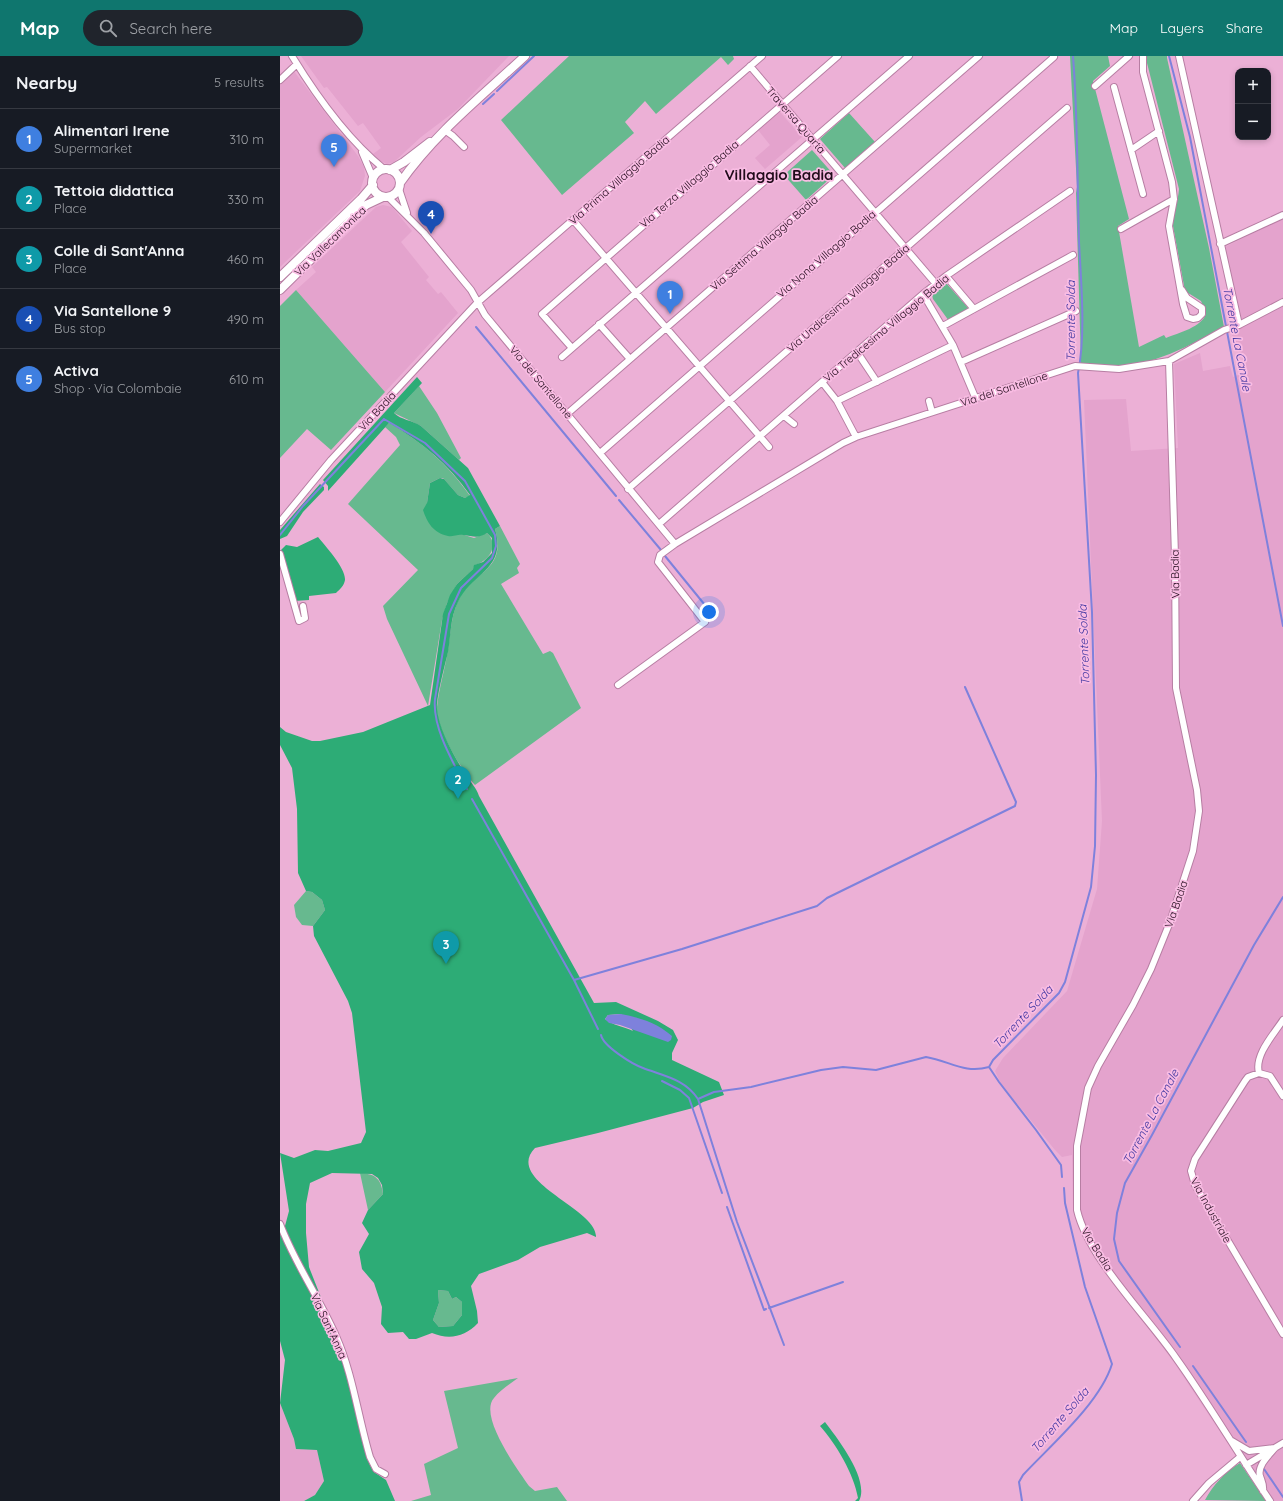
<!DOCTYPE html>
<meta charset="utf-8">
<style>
:root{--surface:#171b24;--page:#20242c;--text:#f1f3f6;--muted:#9ea1a6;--line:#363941;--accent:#0f766e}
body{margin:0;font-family:Quicksand,sans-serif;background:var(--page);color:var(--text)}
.controls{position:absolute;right:12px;top:12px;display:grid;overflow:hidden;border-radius:8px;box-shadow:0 2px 6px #0003}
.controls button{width:36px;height:36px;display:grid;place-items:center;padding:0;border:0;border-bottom:1px solid var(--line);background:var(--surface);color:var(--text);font:20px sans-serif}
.you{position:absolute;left:429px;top:556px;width:14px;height:14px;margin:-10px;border:3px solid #fff;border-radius:50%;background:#1a73e8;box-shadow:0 0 0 6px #1a73e833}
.badge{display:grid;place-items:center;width:26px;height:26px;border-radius:50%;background:var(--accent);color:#fff;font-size:13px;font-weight:700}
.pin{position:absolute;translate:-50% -33px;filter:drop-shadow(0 1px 2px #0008)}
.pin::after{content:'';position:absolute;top:21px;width:14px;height:12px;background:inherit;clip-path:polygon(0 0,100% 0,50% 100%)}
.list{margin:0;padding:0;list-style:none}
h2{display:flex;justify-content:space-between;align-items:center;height:52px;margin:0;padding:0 16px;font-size:17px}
h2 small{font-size:13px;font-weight:400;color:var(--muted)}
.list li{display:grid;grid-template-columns:26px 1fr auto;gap:12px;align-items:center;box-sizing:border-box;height:60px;padding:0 16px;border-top:1px solid var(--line)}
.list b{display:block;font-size:15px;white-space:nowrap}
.list p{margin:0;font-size:13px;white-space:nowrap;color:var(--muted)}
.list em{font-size:13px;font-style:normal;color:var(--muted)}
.icon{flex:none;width:22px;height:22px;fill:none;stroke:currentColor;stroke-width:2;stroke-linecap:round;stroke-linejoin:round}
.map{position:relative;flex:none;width:1003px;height:1445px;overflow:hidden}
header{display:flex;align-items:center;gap:24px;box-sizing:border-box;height:56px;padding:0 20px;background:var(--accent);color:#fff}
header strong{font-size:19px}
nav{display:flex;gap:22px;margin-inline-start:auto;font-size:14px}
.search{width:280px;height:36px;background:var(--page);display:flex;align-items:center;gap:10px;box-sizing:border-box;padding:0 14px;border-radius:22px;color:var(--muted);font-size:15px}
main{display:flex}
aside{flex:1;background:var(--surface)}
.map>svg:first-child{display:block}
</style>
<header>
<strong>Map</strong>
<div class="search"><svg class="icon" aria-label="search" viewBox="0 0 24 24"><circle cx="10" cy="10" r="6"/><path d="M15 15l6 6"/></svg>Search here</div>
<nav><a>Map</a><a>Layers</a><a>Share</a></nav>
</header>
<main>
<aside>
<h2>Nearby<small>5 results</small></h2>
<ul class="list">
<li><span class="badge" style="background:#3f7fe0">1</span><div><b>Alimentari Irene</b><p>Supermarket</p></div><em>310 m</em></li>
<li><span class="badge" style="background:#0f9aa8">2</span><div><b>Tettoia didattica</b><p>Place</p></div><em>330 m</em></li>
<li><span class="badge" style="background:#0f9aa8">3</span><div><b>Colle di Sant'Anna</b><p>Place</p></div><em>460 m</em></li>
<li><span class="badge" style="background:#1a4fb4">4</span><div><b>Via Santellone 9</b><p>Bus stop</p></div><em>490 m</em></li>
<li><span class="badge" style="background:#3f7fe0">5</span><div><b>Activa</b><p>Shop · Via Colombaie</p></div><em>610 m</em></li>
</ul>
</aside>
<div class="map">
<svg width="1003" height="1445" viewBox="0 0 1003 1445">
<rect width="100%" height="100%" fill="#ecb0d6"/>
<path fill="#e4a3cd" d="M21,0H229L178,53L141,81L114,106L107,108L98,104L93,98L101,92L83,67L78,70L47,31L44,32Z
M13,14L78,100L84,111L85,120L80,135L0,211V23Z
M499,55L522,81L485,113L475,102L490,89L478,74Z
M103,149L112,151L132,175L121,186L149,221L146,224L158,238L161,236L178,257L105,336L16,234L36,216L32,211L96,151Z
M1003,162V1445H986L893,1305L840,1235L808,1188L798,1169L793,1154L792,1099L782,1101L775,1094L721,1028L715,1015L723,1002L787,935L817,833L822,765L804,344L846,343L851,395L898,392L894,308L920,297L923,315L950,310L953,321L968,315L951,277L961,272L945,191Z
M0,1347L14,1383L16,1393L37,1394L44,1425L35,1439L24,1445H0Z"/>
<path fill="#67b98f" d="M289,0H453L454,3L448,9L441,1L376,58L365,45L345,66L354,77L282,139L221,64Z
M790,0H828L830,10L813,25L849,163L838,170L859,291L884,279L886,282C898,277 923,271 926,257L921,245L905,235L893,170C893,158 898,146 899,133L867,7V0H887V2L929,192L944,271C906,291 869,313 825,310C817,310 809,308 801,307L796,137L797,131Z
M569,57L595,86L565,112L540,83Z
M532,94L554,119L526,144L504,119Z
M664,228H667L689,253L669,265L653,243L652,239Z
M16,234L105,336L51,394L27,373L0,402V250Z
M139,330L157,357L181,402L179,404L141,370L114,357Z
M109,367C142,386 168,408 190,440L185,442L178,439L163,422H160L150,427L147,447L169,480L181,478L194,482L207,477C220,489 209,505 195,509L193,513L177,528L167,547L162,564L148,650L107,563L103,550L138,514L68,448L120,389L116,381L105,371Z
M220,470L240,508L237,512L239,517L221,528L263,598L270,595L273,597L301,652L195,729C182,715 155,671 157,651C159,632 165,613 168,594C171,575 171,558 180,541C195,514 227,514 215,473Z
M26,835L32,836L42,844L45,854L33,870L22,869L16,861L14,849Z
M80,1117C95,1118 101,1122 103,1138L88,1154Z
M158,1234L168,1235L172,1243L176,1241L182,1246V1259L173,1270L159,1271L153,1264L159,1247Z
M238,1322C230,1328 220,1334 214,1342C198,1360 238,1414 249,1430L255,1435L277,1431L287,1445H131L151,1439L144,1408L178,1392L164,1335Z
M960,1407L986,1445L925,1444C933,1429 946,1415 960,1407Z"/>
<path fill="#2dac76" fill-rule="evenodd" d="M137,321L142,327L114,357C121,364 132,364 141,370L188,412L220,470L215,473C227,514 192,516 178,546C170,562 171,579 168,596C165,609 156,642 157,653C159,674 175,702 186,719C191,727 196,731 199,740L314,947L336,946L378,965L393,974L398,984L392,997V1004L439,1026L444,1039L423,1046L413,1052L318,1077L255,1092C223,1125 318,1153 316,1181L307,1177L260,1191L238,1204L199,1218L191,1230L197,1255L198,1267C185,1281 169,1284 152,1277L136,1283H129L123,1276L108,1277L101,1268L102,1251L94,1227L82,1213L79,1196L89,1178L82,1167L88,1154L103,1138L102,1129L98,1122L92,1118L52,1117L30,1127L26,1148V1177L29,1211L51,1267L70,1325L84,1390L90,1409L94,1416L106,1424L115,1445H24L35,1439L44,1425L37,1394L16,1393L14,1383L0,1347L5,1304L0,1285V1171L5,1170L9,1155L0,1097L14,1102L35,1094L48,1095L81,1087L86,1076L72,957L68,945L34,880L33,870L45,854L42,844L32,836L26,835L18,817L17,753L12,712L0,689V671L6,676L32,685H40L83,676L150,649L163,558L170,539L177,528L193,513L194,509L203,506L212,497V482L207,477C198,483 193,480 183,479C178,478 173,481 168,480C153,477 147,466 143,454L147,447L150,427L160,422L164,423L178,439L185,442L190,439C168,408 142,386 109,367L48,435V430L43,424ZM341,958L353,975C345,971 332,969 325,963L328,959ZM158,1234L168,1235L172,1243L176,1241L182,1246V1259L173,1270L159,1271L153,1264L159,1247Z
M40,428L44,431V434L23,456L7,480L0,483V474Z
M38,481C45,490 66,512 65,524C64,530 60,533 56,537L29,540V544L14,545L0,495L6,489L17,491Z
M545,1366C558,1383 590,1424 579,1445H575L578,1442C574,1418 556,1388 540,1370Z"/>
<path fill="#7e81dc" d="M341,958C361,962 377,967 392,980L391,984L388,986L340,969L329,967L325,963L328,959Z"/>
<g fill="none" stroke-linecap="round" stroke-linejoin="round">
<path stroke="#7e81dc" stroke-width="2" d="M889,0L910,81L1003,570
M217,35L254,0
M203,48L214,38
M196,271L336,440
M104,363L145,387L185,425L215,479L216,490L212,502L181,532L169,558L155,643C152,672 174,708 187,733
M339,444L381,494
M0,479L23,450L104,363
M385,500L429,554
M192,743L294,924L318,973
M294,924L402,893L537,850L547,842L735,750L736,746L685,631
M321,979C323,990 352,1008 363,1012C384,1020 405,1023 418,1043L457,1166L504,1289
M382,1025L400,1034L409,1042L442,1137
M418,1043L434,1036L471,1031L541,1014L563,1011L596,1014L646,1001C670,1005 684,1018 709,1011
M782,1121L781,1109L756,1074L719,1026L709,1011L713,1004L779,937L785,926L811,831L815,790L816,719L812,556L798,317C806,278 801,227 799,186C797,124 798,62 793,0
M447,1151L484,1254L486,1253
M489,1252L563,1226
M900,1291L839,1205L834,1183L837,1157L845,1127L872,1079L974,889L1003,841
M913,1310L966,1386
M984,1413L1003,1441
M742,1445L739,1426L743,1419C771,1389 820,1347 832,1308L805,1231L785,1147L784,1132"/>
<g stroke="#b77ea3" stroke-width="8">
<path id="minor" d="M12,0C37,41 67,83 104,113
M863,0V16L892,126L894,143L889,170L903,248L907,261L913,263L918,262L922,258V252L907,242L902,234
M899,0L959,269
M470,10L656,228
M0,24L17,8
M815,30L849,0
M834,31L863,138
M166,75L173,80L184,91
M851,94L879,75
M82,96L93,122
M119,133L127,157
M108,141L144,177L191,234L205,259L395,488L563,387L576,381L795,310L839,313L889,305L944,274L959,269L1003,246
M293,164L489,391
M841,173L894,143
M940,188L1003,159
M666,220L694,253
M643,238L673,289L695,341
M319,268L350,303
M663,270L793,199
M292,292L262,258L558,0
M577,296L597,326
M282,301L629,0
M889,305L895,500L896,632L917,734L919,755L913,795L890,866L871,913L853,949L818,1010L808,1032L797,1090V1154C808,1202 867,1260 896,1302C929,1348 958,1398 990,1445
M681,306L796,255
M542,326L557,345L576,381
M557,345L673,289
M649,345L652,356
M287,358L699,0
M504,360L514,368
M320,397L774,1L773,0
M348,433L787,52
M0,466L51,404L197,247L482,0
M379,468L643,238L666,220L790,135
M0,498L19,565L25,562L23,550
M338,629L425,566L378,506L380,499L395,488
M1003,964C994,978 974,999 979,1017L990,1020L1003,1040
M979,1017L968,1021L965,1025L915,1103L911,1115L915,1129L1003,1278
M0,1168C15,1208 39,1241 56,1280C73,1318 78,1361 90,1401L96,1413L105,1418
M952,1385L969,1395L995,1392
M966,1409L1003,1387
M983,1435C984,1429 982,1426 980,1420C977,1410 989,1399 995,1392
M913,1445L929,1427L960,1401"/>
</g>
<g stroke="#b77ea3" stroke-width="10">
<path id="secondary" d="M92 127a14 14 0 1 1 28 0a14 14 0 1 1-28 0Z
M110,114L124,106L150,86
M120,127C154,78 202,40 245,0
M0,221L81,143L93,129
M0,234L86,149L103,141"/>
</g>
<use href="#minor" stroke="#fff" stroke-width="6"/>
<use href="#secondary" stroke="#fff" stroke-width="8"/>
</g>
<g text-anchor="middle" stroke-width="3.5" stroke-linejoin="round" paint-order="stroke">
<g font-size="11" fill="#210c1b" stroke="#f9bce3">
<text transform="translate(516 64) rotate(49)" y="4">Traversa Quarta</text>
<text transform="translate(339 124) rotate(-41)" y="4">Via Prima Villaggio Badia</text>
<text transform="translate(409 128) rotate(-41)" y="4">Via Terza Villaggio Badia</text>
<text transform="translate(50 185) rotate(-44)" y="4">Via Vallecamonica</text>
<text transform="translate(484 187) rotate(-41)" y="4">Via Settima Villaggio Badia</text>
<text transform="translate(546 198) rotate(-41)" y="4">Via Nona Villaggio Badia</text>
<text transform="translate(568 242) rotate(-41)" y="4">Via Undicesima Villaggio Badia</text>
<text transform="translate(606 272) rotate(-40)" y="4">Via Tredicesima Villaggio Badia</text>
<text transform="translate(261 326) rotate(50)" y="4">Via del Santellone</text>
<text transform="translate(724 333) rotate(-18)" y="4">Via del Santellone</text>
<text transform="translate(97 355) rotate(-47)" y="4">Via Badia</text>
<text transform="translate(895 518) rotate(-91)" y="4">Via Badia</text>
<text transform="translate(896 848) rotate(-71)" y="4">Via Badia</text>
<text transform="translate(931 1154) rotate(61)" y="4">Via Industriale</text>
<text transform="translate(817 1193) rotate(58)" y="4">Via Badia</text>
<text transform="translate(49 1270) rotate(65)" y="4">Via Sant'Anna</text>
</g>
<g font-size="12" font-style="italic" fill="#3f36a0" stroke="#f9bce3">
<text transform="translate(791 265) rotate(-90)" y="4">Torrente Solda</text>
<text transform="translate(957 283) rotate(79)" y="4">Torrente La Canale</text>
<text transform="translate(804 589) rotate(-92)" y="4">Torrente Solda</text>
<text transform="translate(743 961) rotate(-47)" y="4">Torrente Solda</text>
<text transform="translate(871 1061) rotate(-62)" y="4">Torrente La Canale</text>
<text transform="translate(780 1364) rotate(-49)" y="4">Torrente Solda</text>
</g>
<g font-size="15" font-weight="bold" fill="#210c1b" stroke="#f9bce3">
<text x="499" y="124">Villaggio Badia</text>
</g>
</g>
</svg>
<div class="controls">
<button>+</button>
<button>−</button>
</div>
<div class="you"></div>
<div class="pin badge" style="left:390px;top:258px;background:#3f7fe0">1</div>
<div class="pin badge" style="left:178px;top:743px;background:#0f9aa8">2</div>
<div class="pin badge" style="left:166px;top:908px;background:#0f9aa8">3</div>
<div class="pin badge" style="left:151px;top:178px;background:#1a4fb4">4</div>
<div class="pin badge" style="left:54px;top:111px;background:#3f7fe0">5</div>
</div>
</main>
